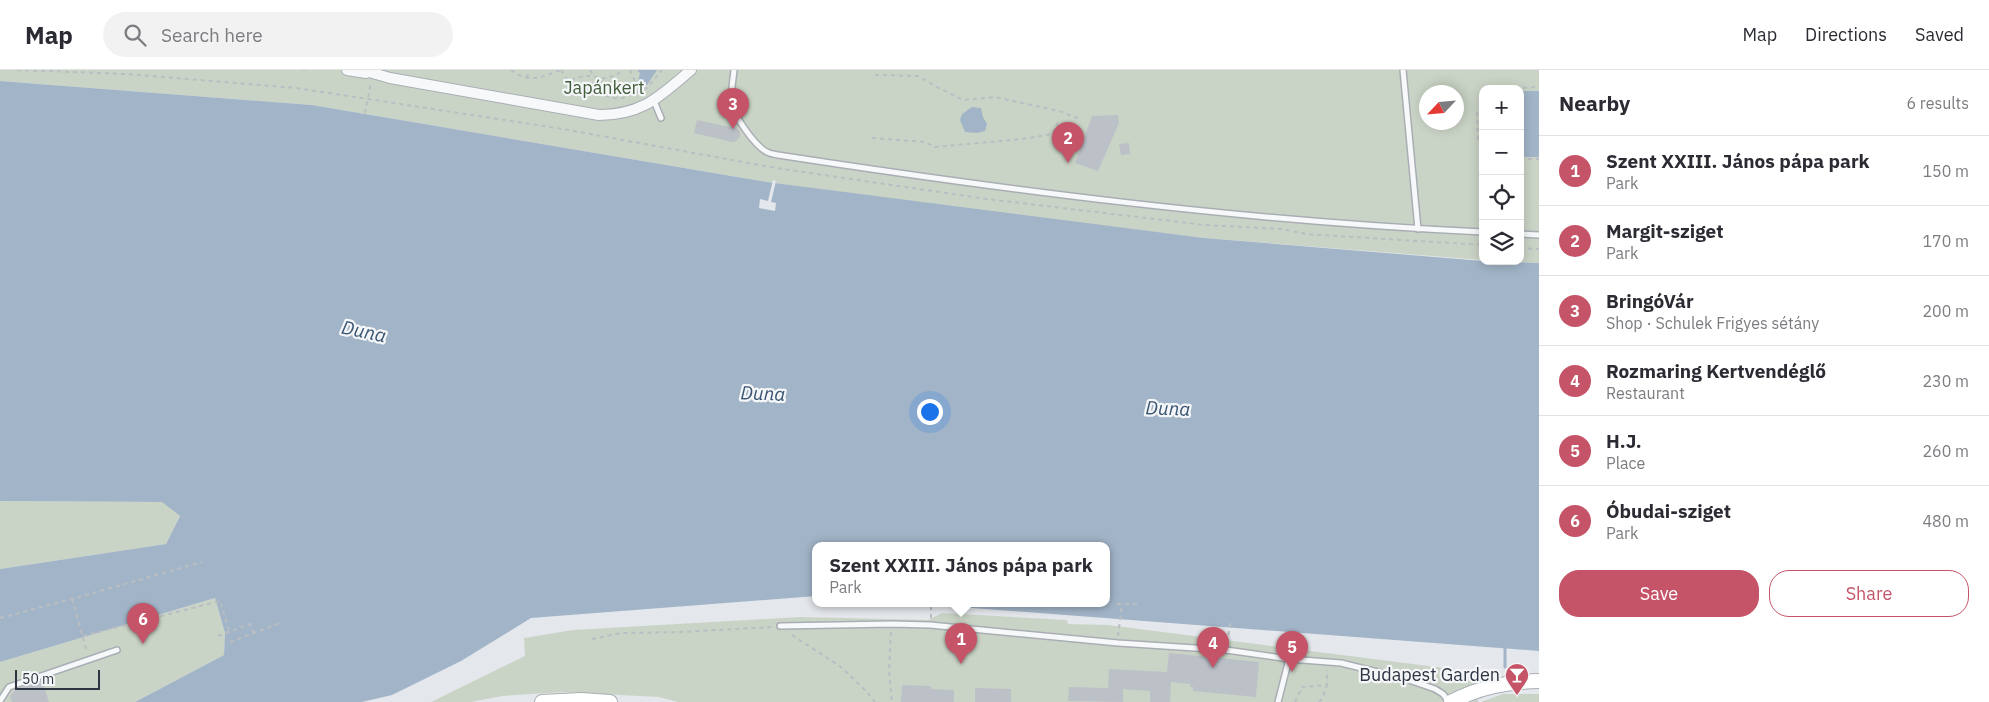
<!DOCTYPE html>
<meta charset="utf-8">
<style>
:root{--surface:#fff;--page:#f2f2f3;--text:#2b2b33;--muted:#7c7c81;--line:#e1e1e2;--accent:#c55468}
body{margin:0;font-family:"IBM Plex Sans",sans-serif;background:var(--page);color:var(--text)}
.controls{position:absolute;right:15px;top:15px;display:grid;overflow:hidden;border-radius:10px;box-shadow:0 2px 12px #0003}
.controls button{width:45px;height:45px;display:grid;place-items:center;padding:0;border:0;border-bottom:1px solid var(--line);background:var(--surface);color:var(--text);font:25px sans-serif}
.compass{position:absolute;left:1419px;top:15px;width:45px;height:45px;border-radius:50%;background:var(--surface);box-shadow:0 2px 12px #0003;rotate:244deg}
.scale{position:absolute;left:15px;bottom:12px;width:85px;box-sizing:border-box;padding-left:5px;border:2px solid #2d3542;border-top:0;font-size:14px;line-height:18px;white-space:nowrap;color:#2d3542;-webkit-text-stroke:4px #f4f6f8;paint-order:stroke}
.you{position:absolute;left:929px;top:341px;width:18px;height:18px;margin:-12px;border:4px solid #fff;border-radius:50%;background:#1a73e8;box-shadow:0 0 0 8px #1a73e833}
.badge{display:grid;place-items:center;width:32px;height:32px;border-radius:50%;background:var(--accent);color:#fff;font-size:16px;font-weight:700}
.pin{position:absolute;translate:-50% -41px;filter:drop-shadow(0 1px 2px #0008)}
.pin::after{content:'';position:absolute;top:26px;width:18px;height:15px;background:inherit;clip-path:polygon(0 0,100% 0,50% 100%)}
.popup{position:absolute;left:812px;top:472px;width:298px;height:65px;box-sizing:border-box;display:grid;place-content:center;border-radius:10px;background:var(--surface);filter:drop-shadow(0 1px 4px #0005);font-size:16px;white-space:nowrap;color:var(--muted)}
.popup b{font-size:19px;color:var(--text)}
.popup::after{content:'';position:absolute;left:50%;top:100%;margin-left:-10px;border:10px solid transparent;border-top-color:var(--surface)}
.list{margin:0;padding:0;list-style:none}
h2{display:flex;justify-content:space-between;align-items:center;height:65px;margin:0;padding:0 20px;font-size:21px}
h2 small{font-size:16px;font-weight:400;color:var(--muted)}
.list li{display:grid;grid-template-columns:32px 1fr auto;gap:15px;align-items:center;box-sizing:border-box;height:70px;padding:0 20px;border-top:1px solid var(--line)}
.list b{display:block;font-size:19px;white-space:nowrap}
.list p{margin:0;font-size:16px;white-space:nowrap;color:var(--muted)}
.list em{font-size:16px;font-style:normal;color:var(--muted)}
.actions{display:flex;gap:10px;padding:15px 20px}
.actions a{flex:1;padding:11px 0;border:1px solid var(--accent);border-radius:20px;text-align:center;font-size:18px;color:var(--accent)}
.actions .main{background:var(--accent);color:#fff}
.icon{flex:none;width:28px;height:28px;fill:none;stroke:currentColor;stroke-width:2;stroke-linecap:round;stroke-linejoin:round}
.map{position:relative;flex:none;width:1539px;height:632px;overflow:hidden}
header{display:flex;align-items:center;gap:30px;box-sizing:border-box;height:70px;padding:0 25px;background:var(--surface);border-bottom:1px solid var(--line)}
header strong{font-size:24px}
nav{display:flex;gap:28px;margin-inline-start:auto;font-size:18px}
.search{width:350px;height:45px;background:var(--page);display:flex;align-items:center;gap:12px;box-sizing:border-box;padding:0 18px;border-radius:28px;color:var(--muted);font-size:19px}
main{display:flex}
aside{flex:1;background:var(--surface)}
.map>svg:first-child{display:block}
</style>
<header>
<strong>Map</strong>
<div class="search"><svg class="icon" aria-label="search" viewBox="0 0 24 24"><circle cx="10" cy="10" r="6"/><path d="M15 15l6 6"/></svg>Search here</div>
<nav><a>Map</a><a>Directions</a><a>Saved</a></nav>
</header>
<main>
<div class="map">
<svg width="1539" height="632" viewBox="0 0 1539 632">
<rect width="100%" height="100%" fill="#e4e7eb"/>
<path fill="#cad4c6" fill-rule="evenodd" d="M0,0H1539V193L1500,191H1520V19H1483V190L1204,168L986,142L767,112L312,35L0,11ZM1426,22H1456V52H1426Z
M0,431L163,432L180,446L166,474L0,499Z
M215,528L225,563L224,585L135,632H0V592Z
M942,543L1067,550L1068,554L1108,555L1475,602L1478,632H678L659,627L563,622L502,626L471,632H431L525,586L524,568L573,560L801,547L928,550Z
M1503,624H1539V632H1481Z"/>
<path fill="#a2b5c8" d="M637,0H657L647,15H643L638,11L640,3Z
M0,11L312,35L767,112L1204,168L1483,191L1539,193V581L907,533H1106V475H816V526L531,548L461,591L392,625L362,632H135L224,585L225,563L215,528L0,592V499L166,474L180,446L162,432L0,431Z
M1520,21H1539V87H1520Z
M972,37L981,38L983,47L987,54L985,61L977,63L965,62L960,50L962,44Z"/>
<path fill="#e4e7eb" d="M773,110L776,111L771,132L776,133L775,141L759,138L760,129L768,131Z"/>
<g fill="none" stroke-linecap="round" stroke-linejoin="round">
<path stroke="#a2b5c8" stroke-width="3" d="M1505,597V578"/>
</g>
<path fill="#bcc0c7" d="M1118,45L1119,53L1098,101L1075,93L1092,46Z
M697,50L729,57H735L740,61V67L735,72H732L694,63Z
M1129,73L1130,84L1121,85L1119,74Z
M1169,583L1259,592L1256,627L1193,621V617H1190V614L1171,612L1170,632H1150V621L1123,619V632L1068,631L1069,617L1108,618L1109,599L1167,602Z
M42,610L49,632H12L10,626L15,620Z
M902,615L931,616V619L954,620V632H901Z
M975,618L1011,619V632H975Z"/>
<g fill="none" stroke-linecap="round" stroke-linejoin="round">
<g stroke="#a9aeb5" stroke-width="8">
<path id="service" d="M734,0C733,11 730,24 732,35C735,47 755,76 767,82C770,84 774,84 778,85C1012,121 1246,151 1483,162
M1403,0L1418,159
M654,31L661,48
M1520,164L1539,165
M780,556L892,554L930,555L1118,573L1226,580L1289,589L1341,593L1406,609L1435,619L1443,624L1449,632
M0,631L9,617L117,580
M1278,632L1289,589"/>
</g>
<g stroke="#a9aeb5" stroke-width="12">
<path id="minor" d="M347,0L366,3
M362,0L390,8L599,45C643,45 660,26 691,0"/>
</g>
<g stroke="#a9aeb5" stroke-width="16">
<path id="secondary" d="M542,632L581,630L610,632
M1451,632C1479,617 1507,612 1539,611"/>
</g>
<path stroke="#babec2" stroke-width="2" stroke-dasharray="4 4" stroke-linecap="butt" d="M17,0L127,4L296,18L563,59L776,98L987,129L1205,155L1281,159L1307,164L1483,175
M304,0V1
M511,0C530,14 541,7 561,0
M561,0L568,11C580,7 589,3 601,9L617,5L621,0
M590,0L594,6
M630,0L637,16L647,18L662,0
M875,5L918,6L937,17L963,30L995,27L1059,41L1080,49
M527,8L529,0
M601,10L606,26C617,30 626,29 636,21L639,24L647,18
M595,13L590,15L589,17H593L598,8
M1499,19L1539,17
M1483,36L1477,43L1478,71L1483,75
M365,43L371,13
M872,68L925,72L935,77L1022,69L1053,64L1058,52L1076,59L1074,64L1085,68
M1520,89H1539
M1520,178L1539,179
M72,529L87,582
M1117,534H1140
M0,548L72,529L202,492
M931,548V533
M891,562L889,600L892,632
M792,565L841,597L866,621L875,632
M83,566L220,531L229,560
M218,566L250,554L253,562
M1118,566L1122,534
M592,569L622,563L681,562L772,557
M230,572L280,553
M1227,573L1231,550
M1295,632L1302,617L1327,615V600
M1319,632L1323,627L1327,615"/>
<use href="#service" stroke="#f7f8f9" stroke-width="5"/>
<use href="#minor" stroke="#f7f8f9" stroke-width="10"/>
<use href="#secondary" stroke="#fff" stroke-width="14"/>
</g>
<defs>
<g id="bar-pin" transform="scale(1.25)"><path d="M0 17L-7.5 6A9.5 9.5 0 1 1 7.5 6Z" fill="#c55468" stroke="#f4f6f8"/><path d="M-6-5H6L.8 .8V4.5H3.5V6h-7V4.5H-.8V.8Z" fill="#fff"/></g>
</defs>
<g fill-rule="evenodd">
<use href="#bar-pin" x="1517" y="605"/>
</g>
<g text-anchor="middle" stroke-width="4.5" stroke-linejoin="round" paint-order="stroke">
<g font-size="18" fill="#425d3b" stroke="#f4f6f8">
<text x="604" y="24">Japánkert</text>
</g>
<g font-size="18" fill="#2d3542" stroke="#f4f6f8" text-anchor="end">
<text x="1500" y="611">Budapest Garden</text>
</g>
<g font-size="19" font-style="italic" fill="#395573" stroke="#f4f6f8">
<text transform="translate(364 261) rotate(12)" y="7">Duna</text>
<text transform="translate(763 323) rotate(2)" y="7">Duna</text>
<text transform="translate(1168 338) rotate(2)" y="7">Duna</text>
</g>
</g>
</svg>
<div class="controls">
<button>+</button>
<button>−</button>
<button><svg class="icon" aria-label="locate" viewBox="0 0 24 24"><circle cx="12" cy="12" r="6"/><path d="M12 2v4M12 18v4M2 12h4M18 12h4"/></svg></button>
<button><svg class="icon" aria-label="layers" viewBox="0 0 24 24"><path d="M12 4l9 5-9 5-9-5zM3 14l9 5 9-5"/></svg></button>
</div>
<svg class="compass" viewBox="-18 -18 36 36"><path d="M0-13l5 13h-10z" fill="#e53935"/><path d="M0 13l5-13h-10z" fill="#7c7c81"/></svg>
<div class="scale">50 m</div>
<div class="you"></div>
<div class="pin badge" style="left:961px;top:594px">1</div>
<div class="popup"><b>Szent XXIII. János pápa park</b>Park</div>
<div class="pin badge" style="left:1068px;top:93px">2</div>
<div class="pin badge" style="left:733px;top:59px">3</div>
<div class="pin badge" style="left:1213px;top:598px">4</div>
<div class="pin badge" style="left:1292px;top:602px">5</div>
<div class="pin badge" style="left:143px;top:574px">6</div>
</div>
<aside>
<h2>Nearby<small>6 results</small></h2>
<ul class="list">
<li><span class="badge">1</span><div><b>Szent XXIII. János pápa park</b><p>Park</p></div><em>150 m</em></li>
<li><span class="badge">2</span><div><b>Margit-sziget</b><p>Park</p></div><em>170 m</em></li>
<li><span class="badge">3</span><div><b>BringóVár</b><p>Shop · Schulek Frigyes sétány</p></div><em>200 m</em></li>
<li><span class="badge">4</span><div><b>Rozmaring Kertvendéglő</b><p>Restaurant</p></div><em>230 m</em></li>
<li><span class="badge">5</span><div><b>H.J.</b><p>Place</p></div><em>260 m</em></li>
<li><span class="badge">6</span><div><b>Óbudai-sziget</b><p>Park</p></div><em>480 m</em></li>
</ul>
<div class="actions"><a class="main">Save</a><a>Share</a></div>
</aside>
</main>
